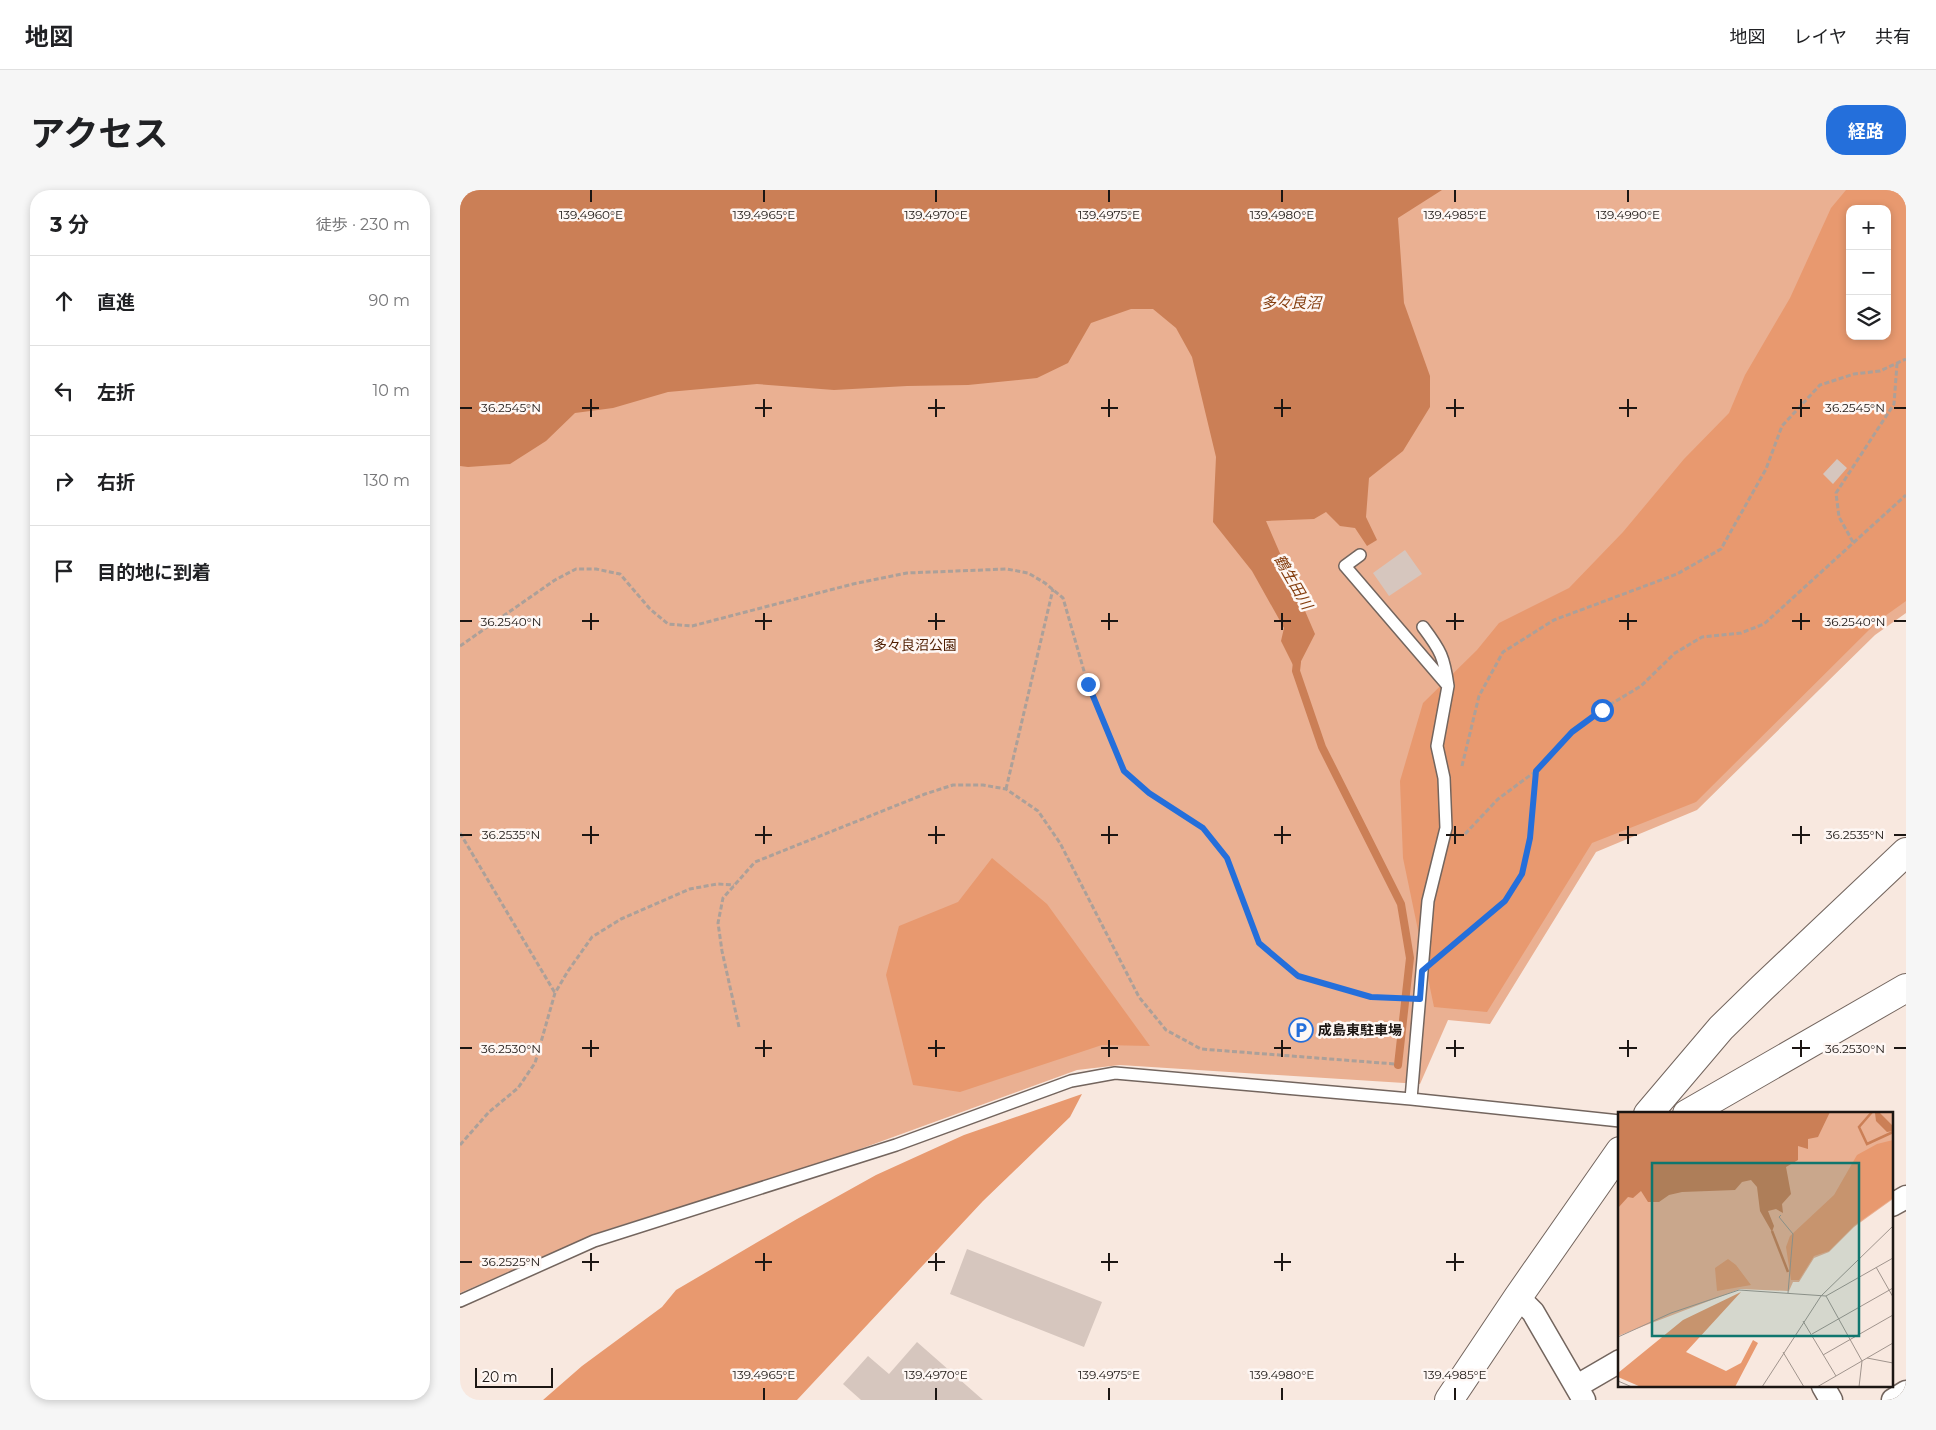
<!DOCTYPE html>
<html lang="ja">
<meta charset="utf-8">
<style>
:root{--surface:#fff;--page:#f6f6f6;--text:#202124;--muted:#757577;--line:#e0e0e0;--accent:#246fdb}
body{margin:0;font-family:Montserrat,"Noto Sans JP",sans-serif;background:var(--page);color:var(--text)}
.controls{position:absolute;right:15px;top:15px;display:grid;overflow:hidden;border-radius:10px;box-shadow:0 2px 8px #0003}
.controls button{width:45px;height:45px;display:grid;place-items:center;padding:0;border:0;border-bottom:1px solid var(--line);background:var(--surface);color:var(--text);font:25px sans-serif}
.scale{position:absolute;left:15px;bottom:12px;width:78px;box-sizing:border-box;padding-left:5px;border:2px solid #1c1613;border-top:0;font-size:14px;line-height:18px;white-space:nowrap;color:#1c1613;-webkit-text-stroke:4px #fef7f4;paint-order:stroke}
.stop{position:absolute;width:15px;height:15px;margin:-11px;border:4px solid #246fdb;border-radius:50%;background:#fff}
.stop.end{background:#246fdb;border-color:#fff;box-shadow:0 1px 5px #0008}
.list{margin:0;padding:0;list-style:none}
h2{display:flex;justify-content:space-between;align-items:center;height:65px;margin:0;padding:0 20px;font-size:21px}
h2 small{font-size:16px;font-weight:400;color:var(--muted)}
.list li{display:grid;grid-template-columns:32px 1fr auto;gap:15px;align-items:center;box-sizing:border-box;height:90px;padding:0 20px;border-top:1px solid var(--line)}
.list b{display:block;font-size:19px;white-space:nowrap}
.list em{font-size:16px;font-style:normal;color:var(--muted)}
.icon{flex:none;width:28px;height:28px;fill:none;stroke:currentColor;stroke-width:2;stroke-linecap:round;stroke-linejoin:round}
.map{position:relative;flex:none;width:1446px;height:1210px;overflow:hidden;border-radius:20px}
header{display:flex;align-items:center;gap:30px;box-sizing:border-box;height:70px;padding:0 25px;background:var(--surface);border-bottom:1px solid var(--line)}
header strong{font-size:24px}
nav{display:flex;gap:28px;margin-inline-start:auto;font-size:18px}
.intro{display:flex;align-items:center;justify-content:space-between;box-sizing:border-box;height:120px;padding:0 30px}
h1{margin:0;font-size:35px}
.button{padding:12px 22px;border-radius:20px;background:var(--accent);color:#fff;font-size:18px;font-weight:700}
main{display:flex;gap:30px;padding:0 30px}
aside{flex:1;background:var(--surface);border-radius:20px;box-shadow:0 2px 8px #0003}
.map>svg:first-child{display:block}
</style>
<header>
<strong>地図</strong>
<nav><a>地図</a><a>レイヤ</a><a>共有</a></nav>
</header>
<div class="intro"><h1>アクセス</h1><a class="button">経路</a></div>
<main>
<aside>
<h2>3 分<small>徒歩 · 230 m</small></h2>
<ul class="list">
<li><svg class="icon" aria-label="ahead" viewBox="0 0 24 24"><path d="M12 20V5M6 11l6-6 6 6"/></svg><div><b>直進</b></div><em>90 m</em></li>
<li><svg class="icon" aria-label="left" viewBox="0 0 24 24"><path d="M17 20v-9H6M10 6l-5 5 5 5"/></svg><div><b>左折</b></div><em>10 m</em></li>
<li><svg class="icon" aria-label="right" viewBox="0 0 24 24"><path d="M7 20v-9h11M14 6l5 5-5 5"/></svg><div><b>右折</b></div><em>130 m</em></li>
<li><svg class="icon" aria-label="arrive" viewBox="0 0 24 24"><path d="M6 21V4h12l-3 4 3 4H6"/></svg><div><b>目的地に到着</b></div></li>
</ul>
</aside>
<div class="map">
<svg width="1446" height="1210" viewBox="0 0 1446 1210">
<rect width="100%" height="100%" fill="#f8e8df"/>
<path fill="#eab092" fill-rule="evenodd" d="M0,0H1446V423L1415,445L1237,620L1136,662L1030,834L988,830L960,894L660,875L617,880L370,970L146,1040L0,1103ZM1390,19H1427V146H1390Z"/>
<path fill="#e8996f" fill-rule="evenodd" d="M1386,0H1446V411L1418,431L1236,612L1132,653L1027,822L974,817L943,668L940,591L963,513L1017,460L1039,433L1109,398L1163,342L1224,269L1269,223L1285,185L1330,108L1371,18ZM1390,19H1427V146H1390Z
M532,668L587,714L690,856L642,855L500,902L453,895L426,785L439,736L498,712Z
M622,904L610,927L523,1011L337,1210H83L122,1176L202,1117L216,1100L337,1029L416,985L504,945Z"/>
<path fill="#cb7f56" d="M0,0H982L938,28L944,113L970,186V217L943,261L909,288L906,327L917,350L907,356L895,338L880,336L866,322L854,329L806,331L855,444L836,481L821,451L824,438L792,381L753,332L756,267L732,167L716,138L693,119H671L631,133L608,173L577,188L508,195L447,196L374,200L297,194L208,202L153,218L115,223L86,251L50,274L8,277L0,276Z"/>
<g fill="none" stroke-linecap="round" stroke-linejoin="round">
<path stroke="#cb7f56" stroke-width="8" d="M837,472L836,481L862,557L941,714L950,768L938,875"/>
</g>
<path fill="#d6c6be" d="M1377,269L1387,278L1373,294L1363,284Z
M945,360L962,384L929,406L913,383Z
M507,1059L642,1112L624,1157L490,1104Z
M457,1152L523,1210H401L383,1194L408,1166L429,1184Z"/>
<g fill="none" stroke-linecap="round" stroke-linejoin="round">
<g stroke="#73655e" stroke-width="14">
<path id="lane" d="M900,365L885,376L988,496L977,556L984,588L986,638L968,711L951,909
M963,437C981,461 984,467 988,496
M0,1111L134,1051L436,955L611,891L655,883L951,909L1160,931"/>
</g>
<g stroke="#73655e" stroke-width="25">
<path id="street" d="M1432,1015L1446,1007
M1058,1107L1073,1122L1124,1210
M1117,1196L1160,1171
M1363,1196L1371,1210
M1433,1210L1446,1202"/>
</g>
<g stroke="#73655e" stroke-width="30">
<path id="secondary" d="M1188,924L1261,838L1302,798L1446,662
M1227,924L1446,798
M989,1210L1058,1107L1160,961"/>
</g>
<path stroke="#aca099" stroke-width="3" stroke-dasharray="5 2.5" stroke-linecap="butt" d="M1393,352L1379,327L1376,303L1434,214L1437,174
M0,456L95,390L116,379H136L160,384L190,419L208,434L232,436L393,394L447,383L547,379L568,383L585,393L603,408L628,495L664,581L689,603L743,638L767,668L799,753L838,786L911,807L941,808
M1002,576L1019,506L1043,462L1094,430L1217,384L1261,359L1306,279L1322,236L1360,195L1394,184L1420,181L1446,169
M546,599L593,399
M0,643L95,803
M1005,644L1038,609L1076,581L1112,541L1141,520L1181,496L1215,463L1242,447L1281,443L1304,434L1446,305
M982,764L1045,711L1062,685L1070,648L1076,581
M279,837L262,761L258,733L263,708L295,672L465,604L493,595H523L546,599L578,621L600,653L679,807L706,840L741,859L935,874
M0,955L29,922L58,898L75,873L95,803L108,781L132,747L161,729L230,699L257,694L274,695"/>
<use href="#lane" stroke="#fff" stroke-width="11"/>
<use href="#street" stroke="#fff" stroke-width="22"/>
<use href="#secondary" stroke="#fff" stroke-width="28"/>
</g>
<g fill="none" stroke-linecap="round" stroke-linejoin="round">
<path stroke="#246fdb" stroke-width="6" d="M628,494L664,581L689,603L743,638L767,668L799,753L838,786L911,807L960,809L962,781L1045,711L1062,684L1070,648L1076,581L1112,542L1142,520"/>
</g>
<path fill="none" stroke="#1c1613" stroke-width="2" d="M131,0V12M304,0V12M476,0V12M649,0V12M822,0V12M995,0V12M1168,0V12M131,209V227M304,209V227M476,209V227M649,209V227M822,209V227M995,209V227M1168,209V227M1341,209V227M0,218H12M122,218H139M295,218H312M468,218H485M641,218H658M814,218H831M986,218H1004M1159,218H1177M1332,218H1350M1434,218H1446M131,423V440M304,423V440M476,423V440M649,423V440M822,423V440M995,423V440M1168,423V440M1341,423V440M0,431H12M122,431H139M295,431H312M468,431H485M641,431H658M814,431H831M986,431H1004M1159,431H1177M1332,431H1350M1434,431H1446M131,636V654M304,636V654M476,636V654M649,636V654M822,636V654M995,636V654M1168,636V654M1341,636V654M0,645H12M122,645H139M295,645H312M468,645H485M641,645H658M814,645H831M986,645H1004M1159,645H1177M1332,645H1350M1434,645H1446M131,850V867M304,850V867M476,850V867M649,850V867M822,850V867M995,850V867M1168,850V867M1341,850V867M0,858H12M122,858H139M295,858H312M468,858H485M641,858H658M814,858H831M986,858H1004M1159,858H1177M1332,858H1350M1434,858H1446M131,1063V1081M304,1063V1081M476,1063V1081M649,1063V1081M822,1063V1081M995,1063V1081M0,1072H12M122,1072H139M295,1072H312M468,1072H485M641,1072H658M814,1072H831M986,1072H1004M304,1198V1210M476,1198V1210M649,1198V1210M822,1198V1210M995,1198V1210"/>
<defs>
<g id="parking-ring" transform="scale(1.25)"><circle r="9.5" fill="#fef7f4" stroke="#246fdb" stroke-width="1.5"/><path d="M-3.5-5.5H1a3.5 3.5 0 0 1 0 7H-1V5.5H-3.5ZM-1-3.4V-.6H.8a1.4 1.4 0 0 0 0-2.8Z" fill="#246fdb"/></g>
</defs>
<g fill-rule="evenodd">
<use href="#parking-ring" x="841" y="840"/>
</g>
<g text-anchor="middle" stroke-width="5" stroke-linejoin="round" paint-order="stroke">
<g font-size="14" fill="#4e1d00" stroke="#fef7f4">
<text x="455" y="460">多々良沼公園</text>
</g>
<g font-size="14" font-weight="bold" fill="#1c1613" stroke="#fef7f4" text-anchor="start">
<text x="858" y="845">成島東駐車場</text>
</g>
<g font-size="15" font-style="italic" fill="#843d0e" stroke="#fef7f4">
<text x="831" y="118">多々良沼</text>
<text transform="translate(833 392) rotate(60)" y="5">鶴生田川</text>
</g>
</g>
<g transform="translate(1158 922)">
<rect width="275" height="275" fill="#f8e8df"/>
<path d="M0,0H275V87L236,115L211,140L196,146L181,170H175L171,179L122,177L0,224Z" fill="#eab092"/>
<path d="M275,28V86L237,113L211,139L196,144L181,168H173L168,135L172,124L216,83L239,43L259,32ZM110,147L118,153L133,173L99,179L97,156ZM123,180L68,240L108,259L123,251L135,228L140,231L117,275H23L0,265V261L65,208Z" fill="#e8996f"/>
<path d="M0,0H212L200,25L190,27V37L180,34V48L168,55L173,82L164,92L165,101L158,97L150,99L156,114L154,120L142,99L139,75L133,68L124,70L117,78L64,80L51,83L41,90H30L23,79L15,86L10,85L0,96ZM261,0L275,14V19L269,20L258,9L257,1Z" fill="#cb7f56"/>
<path fill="none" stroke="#cb7f56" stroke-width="2.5" d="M254,0L241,15L249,32L275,20M154,119L170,160"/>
<path fill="none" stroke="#a0948d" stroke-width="1" d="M163,103L161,105L175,122L170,181M258,155L275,185M208,184L244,249L241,275M185,209L218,264M194,222L275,176M0,225L53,201L121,178L208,184L275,146M165,240L186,275M205,243L275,203M249,246L275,251M0,269L14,275M144,275L203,184L275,114M199,275L275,231"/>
<path fill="#0f766e" fill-opacity="0.15" stroke="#0f766e" stroke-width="2.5" d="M34,51H241V224H34Z"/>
<rect width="275" height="275" fill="none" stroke="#1c1613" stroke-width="2.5"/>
</g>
<g font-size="12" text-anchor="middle" fill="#1c1613" stroke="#fef7f4" stroke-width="5" stroke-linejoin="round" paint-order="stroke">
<text x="131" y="29">139.4960°E</text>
<text x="304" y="29">139.4965°E</text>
<text x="476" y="29">139.4970°E</text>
<text x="649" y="29">139.4975°E</text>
<text x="822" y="29">139.4980°E</text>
<text x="995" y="29">139.4985°E</text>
<text x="1168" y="29">139.4990°E</text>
<text x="51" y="222">36.2545°N</text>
<text x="1395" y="222">36.2545°N</text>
<text x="51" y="436">36.2540°N</text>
<text x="1395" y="436">36.2540°N</text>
<text x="51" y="649">36.2535°N</text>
<text x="1395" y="649">36.2535°N</text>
<text x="51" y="863">36.2530°N</text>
<text x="1395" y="863">36.2530°N</text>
<text x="51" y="1076">36.2525°N</text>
<text x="304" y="1189">139.4965°E</text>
<text x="476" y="1189">139.4970°E</text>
<text x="649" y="1189">139.4975°E</text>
<text x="822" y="1189">139.4980°E</text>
<text x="995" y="1189">139.4985°E</text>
</g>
</svg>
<div class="controls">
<button>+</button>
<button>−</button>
<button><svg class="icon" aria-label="layers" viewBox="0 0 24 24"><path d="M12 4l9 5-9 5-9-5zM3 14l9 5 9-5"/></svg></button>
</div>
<div class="scale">20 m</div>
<div class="stop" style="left:1142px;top:520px"></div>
<div class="stop end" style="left:628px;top:494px"></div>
</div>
</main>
